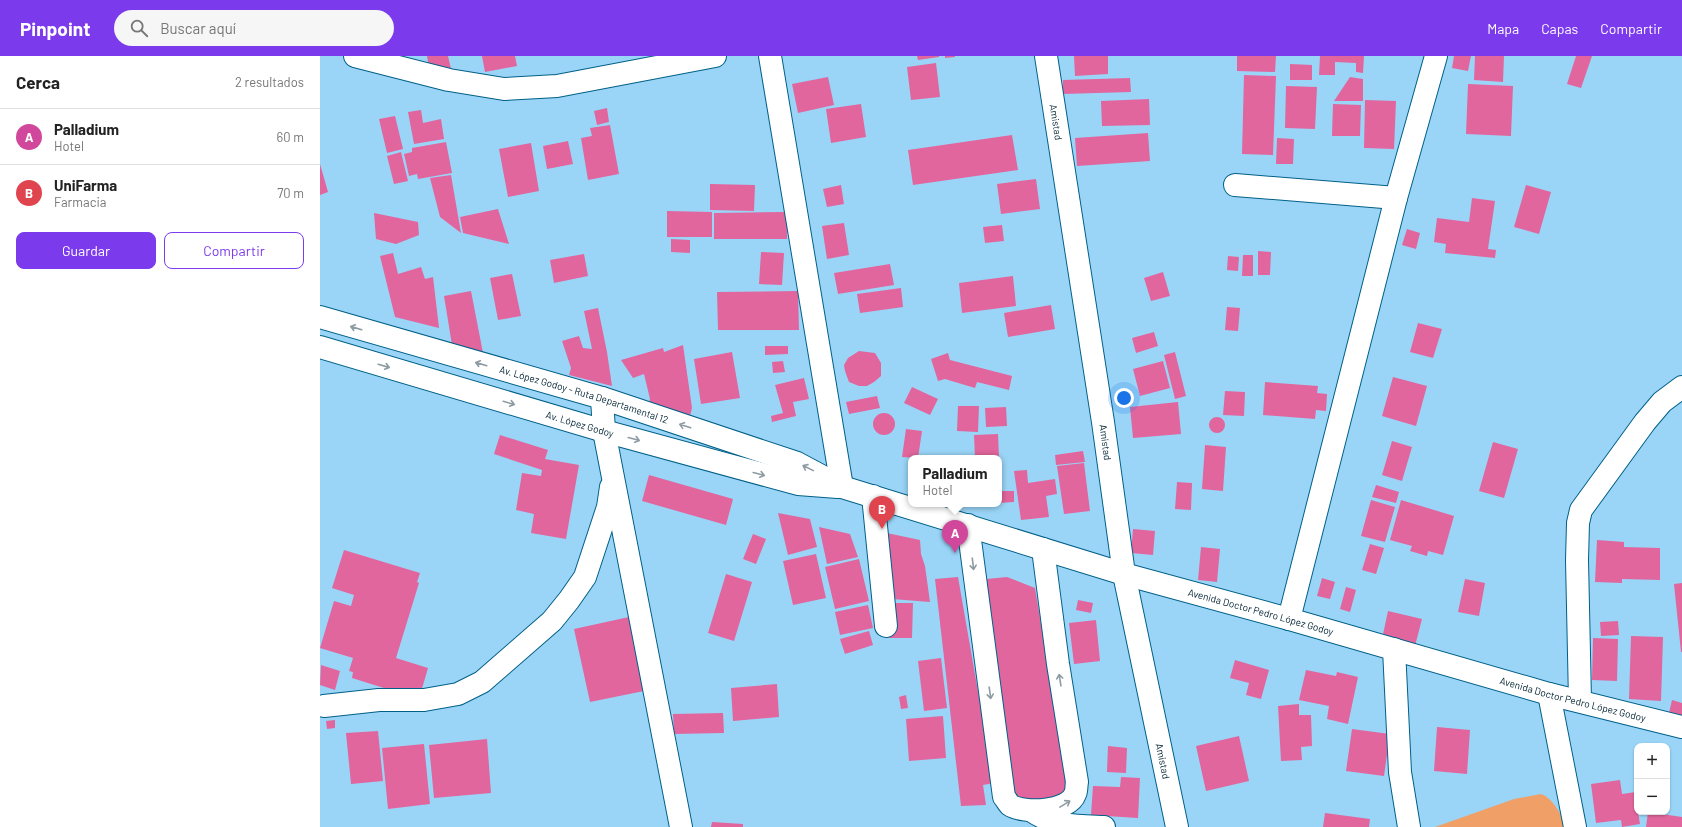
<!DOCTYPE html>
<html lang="es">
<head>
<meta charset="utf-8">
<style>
	body { margin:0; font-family:Barlow,sans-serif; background:#f6f6f6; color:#222 }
	.controls { position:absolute; right:12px; bottom:12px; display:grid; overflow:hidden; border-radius:8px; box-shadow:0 1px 3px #0004 }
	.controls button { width:36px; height:36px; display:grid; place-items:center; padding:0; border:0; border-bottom:1px solid #e0e0e0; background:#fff; color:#222; font:20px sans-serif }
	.you { position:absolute; left:804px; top:342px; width:14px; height:14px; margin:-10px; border:3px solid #fff; border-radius:50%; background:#1a73e8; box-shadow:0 0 0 6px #1a73e833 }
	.badge { display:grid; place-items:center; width:26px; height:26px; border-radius:50%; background:#7c3aed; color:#fff; font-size:13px; font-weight:700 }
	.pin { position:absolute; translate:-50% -33px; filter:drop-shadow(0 1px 2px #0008) }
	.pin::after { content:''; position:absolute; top:21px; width:14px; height:12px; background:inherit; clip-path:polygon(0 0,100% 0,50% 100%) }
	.popup { position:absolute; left:588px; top:399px; width:94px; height:52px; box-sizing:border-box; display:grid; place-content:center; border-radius:8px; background:#fff; filter:drop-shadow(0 1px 3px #0005); font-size:13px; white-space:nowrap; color:#767676 }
	.popup b { font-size:15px; color:#222 }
	.popup::after { content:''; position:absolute; left:50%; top:100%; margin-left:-8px; border:8px solid transparent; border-top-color:#fff }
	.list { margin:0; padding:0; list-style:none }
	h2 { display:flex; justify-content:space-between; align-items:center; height:52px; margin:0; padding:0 16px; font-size:17px }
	h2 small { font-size:13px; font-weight:400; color:#767676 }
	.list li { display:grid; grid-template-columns:26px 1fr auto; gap:12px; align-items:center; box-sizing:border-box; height:56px; padding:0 16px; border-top:1px solid #e0e0e0 }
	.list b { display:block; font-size:15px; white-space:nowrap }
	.list p { margin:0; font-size:13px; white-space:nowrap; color:#767676 }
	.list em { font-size:13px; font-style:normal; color:#767676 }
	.actions { display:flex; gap:8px; padding:12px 16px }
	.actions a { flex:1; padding:9px 0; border:1px solid #7c3aed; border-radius:8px; text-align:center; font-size:14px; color:#7c3aed }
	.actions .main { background:#7c3aed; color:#fff }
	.icon { flex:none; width:22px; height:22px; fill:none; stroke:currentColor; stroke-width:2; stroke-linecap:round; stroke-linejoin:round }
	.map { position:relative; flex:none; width:1362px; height:771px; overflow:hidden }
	header { display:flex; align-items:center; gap:24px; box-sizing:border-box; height:56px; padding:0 20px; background:#7c3aed; color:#fff }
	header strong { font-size:19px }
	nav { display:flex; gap:22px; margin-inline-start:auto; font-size:14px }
	.search { width:280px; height:36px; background:#f6f6f6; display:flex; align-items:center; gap:10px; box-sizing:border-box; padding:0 14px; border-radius:22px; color:#767676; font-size:15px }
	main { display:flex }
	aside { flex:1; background:#fff }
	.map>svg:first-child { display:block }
	.green { fill:#f09f66 }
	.building { fill:#e1669d }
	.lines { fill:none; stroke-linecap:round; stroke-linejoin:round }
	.minor-casing { stroke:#006087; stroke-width:24 }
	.major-casing { stroke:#006087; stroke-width:24 }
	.minor { stroke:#fff; stroke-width:22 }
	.major { stroke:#fff; stroke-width:22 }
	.oneway { stroke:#8d9ca3 }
	.labels { text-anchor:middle; stroke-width:4; stroke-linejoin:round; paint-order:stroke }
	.street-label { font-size:10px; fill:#012232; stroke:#dbf1fe }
</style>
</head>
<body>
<header>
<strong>Pinpoint</strong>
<div class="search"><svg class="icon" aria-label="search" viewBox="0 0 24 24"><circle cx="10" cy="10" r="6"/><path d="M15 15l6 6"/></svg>Buscar aquí</div>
<nav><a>Mapa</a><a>Capas</a><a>Compartir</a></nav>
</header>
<main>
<aside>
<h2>Cerca<small>2 resultados</small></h2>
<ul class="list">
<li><span class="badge" style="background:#d1479c">A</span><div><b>Palladium</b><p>Hotel</p></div><em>60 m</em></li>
<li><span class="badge" style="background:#e0444e">B</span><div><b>UniFarma</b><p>Farmacia</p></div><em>70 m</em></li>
</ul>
<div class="actions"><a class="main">Guardar</a><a>Compartir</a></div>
</aside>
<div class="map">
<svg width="1362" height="771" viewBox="0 0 1362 771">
	<rect width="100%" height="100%" fill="#9ad5f8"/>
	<path class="green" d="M1221 738C1234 743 1241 759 1246 771H1115L1194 743Z"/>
	<path class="building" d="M107 0H128L132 17 109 12Z
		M162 0H195L197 10 165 16Z
		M597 0H619V1L598 4Z
		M625 0H635V1L625 2Z
		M754 0H788V18L755 20Z
		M917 0H956L955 16 917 15Z
		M1000 0H1044L1043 17 1036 16V7L1015 6V19H999Z
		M1134 0H1151L1148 15 1132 12Z
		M1155 0H1184L1183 26 1154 24Z
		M1256 0H1272L1261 32 1247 28Z
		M616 7 620 41 591 44 587 11Z
		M970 8 992 9V24H970Z
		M924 19 956 20 953 99 922 98Z
		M508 21 514 49 478 57 472 28Z
		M1030 21 1043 23V45H1014Z
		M810 22 811 36 743 38V24Z
		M1148 28 1193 30 1191 80 1146 78Z
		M966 30 997 31 995 73 965 72Z
		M829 43 830 69 782 70 781 45Z
		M1045 44 1076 45 1074 93 1044 92Z
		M541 48 546 81 511 87 506 53Z
		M1013 48 1041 49 1040 80H1012Z
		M287 52 289 66 277 69 274 55Z
		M101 54 103 67 121 63 124 83 94 88 88 56Z
		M75 60 83 93 67 97 59 63Z
		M290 69 299 118 268 124 261 82 272 80 270 72Z
		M828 77 830 105 757 110 755 82Z
		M692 79 698 114 593 129 588 94Z
		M957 82 974 83 973 108H956Z
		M248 85 253 108 227 113 223 90Z
		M126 86 132 117 98 123 97 118 89 120 84 98 92 96V92Z
		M211 87 219 135 188 141 179 93Z
		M81 96 88 125 74 128 67 100Z
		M0 108 8 136 0 139Z
		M131 119 141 177 120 161 110 122Z
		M716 123 720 153 681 158 677 128Z
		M390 128 435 129 434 155 390 154Z
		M521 129 524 148 507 151 503 133Z
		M1206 129 1231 136 1219 178 1194 171Z
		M1152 142 1175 145 1168 193 1176 194 1175 202 1125 197 1126 188 1114 186 1117 162 1149 166Z
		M178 153 189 188 143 177 140 161Z
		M347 155 392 156V181H347Z
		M467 156V183H394V157Z
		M54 157 98 166 99 179 76 188 56 183Z
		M524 167 529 199 507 203 502 170Z
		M682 169 684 185 665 187 663 171Z
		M1087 173 1100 177 1096 193 1082 189Z
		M351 183 370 184V197L351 196Z
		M938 195 951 196 950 219H938Z
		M441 196 464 197 462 229 439 228Z
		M73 197 78 218 101 211 105 223 113 221 119 272 75 261 60 200Z
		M264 198 268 220 234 227 230 204Z
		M923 199H933V220H922Z
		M908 200 919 201 918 215 907 214Z
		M570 208 574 229 518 238 514 217Z
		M843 216 850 240 831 245 824 222Z
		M192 218 201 260 178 264 170 222Z
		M693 220 696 250 642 257 639 227Z
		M581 232 583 251 540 257 537 238Z
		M151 235 163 297 132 289 124 240Z
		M478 235 479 274H398L397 236Z
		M731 249 735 273 688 281 684 257Z
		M907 251 920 252 918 275 905 274Z
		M278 252 287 296 292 330 249 319 251 312 242 285 259 280 263 292 272 293 264 255Z
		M1098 267 1122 273 1113 302 1090 296Z
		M834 276 838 290 816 297 812 282Z
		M363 289 372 352 369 364 327 354 330 343 324 318 313 322 301 304 343 292 344 296Z
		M445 290H468V298L445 299Z
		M539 295 555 297 561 307V320L554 326 547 330H539L529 326 525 315 524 309 528 302Z
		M412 296 420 342 381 348 374 303Z
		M855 296 866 340 855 343 844 299Z
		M628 297 630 304 692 320 689 334 657 326 655 332 625 323 618 325 611 303Z
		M463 305 465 316 453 317 452 306Z
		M843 305 850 332 820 340 813 313Z
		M1073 321 1107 330 1096 370 1062 360Z
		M484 322 489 343 473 346 476 360 452 366 451 360 463 357 455 329Z
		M945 326 998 330 997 337 1007 338 1006 355 996 354 995 363 943 359Z
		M592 331 618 343 610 359 584 347Z
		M905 335 925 336 924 360 903 359Z
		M557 340 560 352 529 358 526 346Z
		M858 346 861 378 813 382 810 351Z
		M638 350H659L658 376 637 375Z
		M686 351 687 370 666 371 665 352Z
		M553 368a11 11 0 1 1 22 0a11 11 0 1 1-22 0Z
		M889 369a8 8 0 1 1 16 0a8 8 0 1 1-16 0Z
		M586 373 602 375 598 402 582 401Z
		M678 378 679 402H655L654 379Z
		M180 379 228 394 225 403 259 409 246 483 211 477 214 458 196 454 202 417 221 420 222 414 174 398Z
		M1072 385 1092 391 1082 425 1062 419Z
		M1173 386 1198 393 1184 442 1159 435Z
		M885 389 906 391 903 435 882 433Z
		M763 395 765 406 736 409 735 399Z
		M764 407 770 455 744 458 737 410Z
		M707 414 708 427 735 423 737 438 726 440 729 461 701 464 694 415Z
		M329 419 413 443 406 469 322 445Z
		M679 425H680L681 435H694V446L679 447Z
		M857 426 872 427 871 454 855 453Z
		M1056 429 1079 436 1076 447 1052 441Z
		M1051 444 1075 451 1065 486 1041 480Z
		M1081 444 1134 460 1123 499 1108 495 1107 500 1090 495 1092 490 1070 484Z
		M458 457 490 463 497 491 468 499Z
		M499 471 530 478 538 501 507 508Z
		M813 473 835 475 833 499 811 497Z
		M562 476 600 484 601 498 605 510 610 546 572 543Z
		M433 478 446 483 436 508 423 503Z
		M1277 484 1304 486V491L1340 492V524L1302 523V527L1275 526Z
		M1050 488 1064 492 1056 518 1042 514Z
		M881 491 900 493 897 526 878 524Z
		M24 494 100 517 97 526 99 527 76 602 108 612 99 643 32 622 33 616 29 615 33 602 0 592 14 545 31 550 34 539 12 532Z
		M496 498 506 542 473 549 463 505Z
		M539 503 549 545 515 553 505 511Z
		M406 518 432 526 414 585 388 577Z
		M638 521 674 727 663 729 666 749 641 750 615 523Z
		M687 521 715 532 749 736 720 745 690 744 656 524Z
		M1002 522 1015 526 1010 543 997 540Z
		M1145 523 1165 527 1159 560 1138 556Z
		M1362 527V596H1361L1354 528Z
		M1026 531 1036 534 1030 556 1020 553Z
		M758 544 773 547 771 557 756 554Z
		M570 547H593L592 582H569Z
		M548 549 553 572 520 579 515 556Z
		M1068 555 1102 563 1095 590 1062 583Z
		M309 561 324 635 270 646 254 573Z
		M776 564 780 605 754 608 749 567Z
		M1298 565 1299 579 1281 580 1280 566Z
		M549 575 553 589 525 598 520 583Z
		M1311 580 1343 581 1341 645 1309 643Z
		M1273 582 1298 583 1297 625 1272 624Z
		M621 602 627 652 604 655 598 605Z
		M915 604 949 614 941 643 926 639 929 627 910 622Z
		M1 609 20 615 15 634 0 629Z
		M986 614 1016 620 1017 616 1038 621 1028 668 1007 663 1009 650 979 644Z
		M457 628 459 661 413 665 411 632Z
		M586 639 588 652 581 653 579 641Z
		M1352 644 1362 647V660L1349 657Z
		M979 648V659H991L992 690 981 691 982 704 961 705 958 650Z
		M403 657 404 677 354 678 353 658Z
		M623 660 626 702 589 705 586 663Z
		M15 664V672L7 673 6 665Z
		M1117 671 1150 674 1147 718 1114 715Z
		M1032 673 1070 678 1064 720 1026 715Z
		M58 675 63 725 31 728 26 677Z
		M919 680 929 725 886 735 876 690Z
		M167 683 171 737 114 742 109 689Z
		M104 688 110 748 68 753 62 692Z
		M788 690 807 692 806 717 787 716Z
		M801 721 820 722 818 762 771 759 773 730 800 731Z
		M1300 724 1302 738 1316 736 1317 756H1318L1320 768 1302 771 1301 764 1276 767 1271 728Z
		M1328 756 1362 761V771H1326Z
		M1005 757 1050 763 1049 771H1003Z
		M392 766 423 768V771H391Z"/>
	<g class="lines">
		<defs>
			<g id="minor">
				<path d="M35 0 129 24 184 33 237 30 395 0"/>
				<path d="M450 0 522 431"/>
				<path id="s1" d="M726 0 783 366 804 518 857 771"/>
				<path d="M915 129 1076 142"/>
				<path d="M282 342 284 375 361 771"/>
				<path d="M553 440 566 570"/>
				<path d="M648 469 684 741C686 743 688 747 690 749 704 758 749 756 755 738 757 735 756 730 757 726L738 608 723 493"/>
				<path d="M969 563 1076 142 1116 0"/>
				<path d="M1074 593 1080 716 1089 771"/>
				<path d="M1229 638 1255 771"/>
				<path d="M1260 645 1257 504 1258 467 1261 454 1325 366 1342 346 1362 331"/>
				<path d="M4 650 59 644H104L138 638 162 626 232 565 249 544 265 521 288 451 291 431"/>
				<path d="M712 755C736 771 756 770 784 771"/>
			</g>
			<g id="major">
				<path id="s2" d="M0 261 282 342 477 407 522 431 804 518 969 563 1229 638 1362 671"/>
				<path id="s3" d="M0 291 284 375 478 428 518 431"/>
			</g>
		</defs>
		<use href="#minor" class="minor-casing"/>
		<use href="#major" class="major-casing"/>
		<use href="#minor" class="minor"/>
		<use href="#major" class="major"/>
	</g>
	<defs><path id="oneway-shaft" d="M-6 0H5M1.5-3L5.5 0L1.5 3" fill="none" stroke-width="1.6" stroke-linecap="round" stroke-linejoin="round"/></defs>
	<g class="oneway">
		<use href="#oneway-shaft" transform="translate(36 272) rotate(-164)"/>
		<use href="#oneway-shaft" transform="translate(161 308) rotate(-164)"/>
		<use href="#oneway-shaft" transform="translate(64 310) rotate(16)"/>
		<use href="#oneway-shaft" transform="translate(189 347) rotate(16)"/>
		<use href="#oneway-shaft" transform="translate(365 370) rotate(-162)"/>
		<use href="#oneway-shaft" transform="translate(314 383) rotate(15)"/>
		<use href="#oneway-shaft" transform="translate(488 412) rotate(-154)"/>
		<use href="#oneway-shaft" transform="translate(439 418) rotate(15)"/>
		<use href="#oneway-shaft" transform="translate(653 508) rotate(83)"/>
		<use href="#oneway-shaft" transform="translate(740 624) rotate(-99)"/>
		<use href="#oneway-shaft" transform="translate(670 637) rotate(82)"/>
		<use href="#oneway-shaft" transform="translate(745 748) rotate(-31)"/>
	</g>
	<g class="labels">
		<g class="street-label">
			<text dy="4" stroke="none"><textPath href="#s1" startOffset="67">Amistad</textPath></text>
			<text dy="4" stroke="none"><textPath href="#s2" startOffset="275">Av. López Godoy - Ruta Departamental 12</textPath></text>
			<text dy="4" stroke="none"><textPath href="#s3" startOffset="271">Av. López Godoy</textPath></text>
			<text dy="4" stroke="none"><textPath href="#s1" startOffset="391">Amistad</textPath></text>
			<text dy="4" stroke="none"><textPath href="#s2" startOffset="987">Avenida Doctor Pedro López Godoy</textPath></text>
			<text dy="4" stroke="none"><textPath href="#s2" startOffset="1311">Avenida Doctor Pedro López Godoy</textPath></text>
			<text dy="4" stroke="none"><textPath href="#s1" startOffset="715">Amistad</textPath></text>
		</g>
	</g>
</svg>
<div class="controls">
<button>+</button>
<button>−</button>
</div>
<div class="you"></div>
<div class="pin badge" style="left:635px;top:497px;background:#d1479c">A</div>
<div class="popup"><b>Palladium</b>Hotel</div>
<div class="pin badge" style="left:562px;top:473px;background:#e0444e">B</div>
</div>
</main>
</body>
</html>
